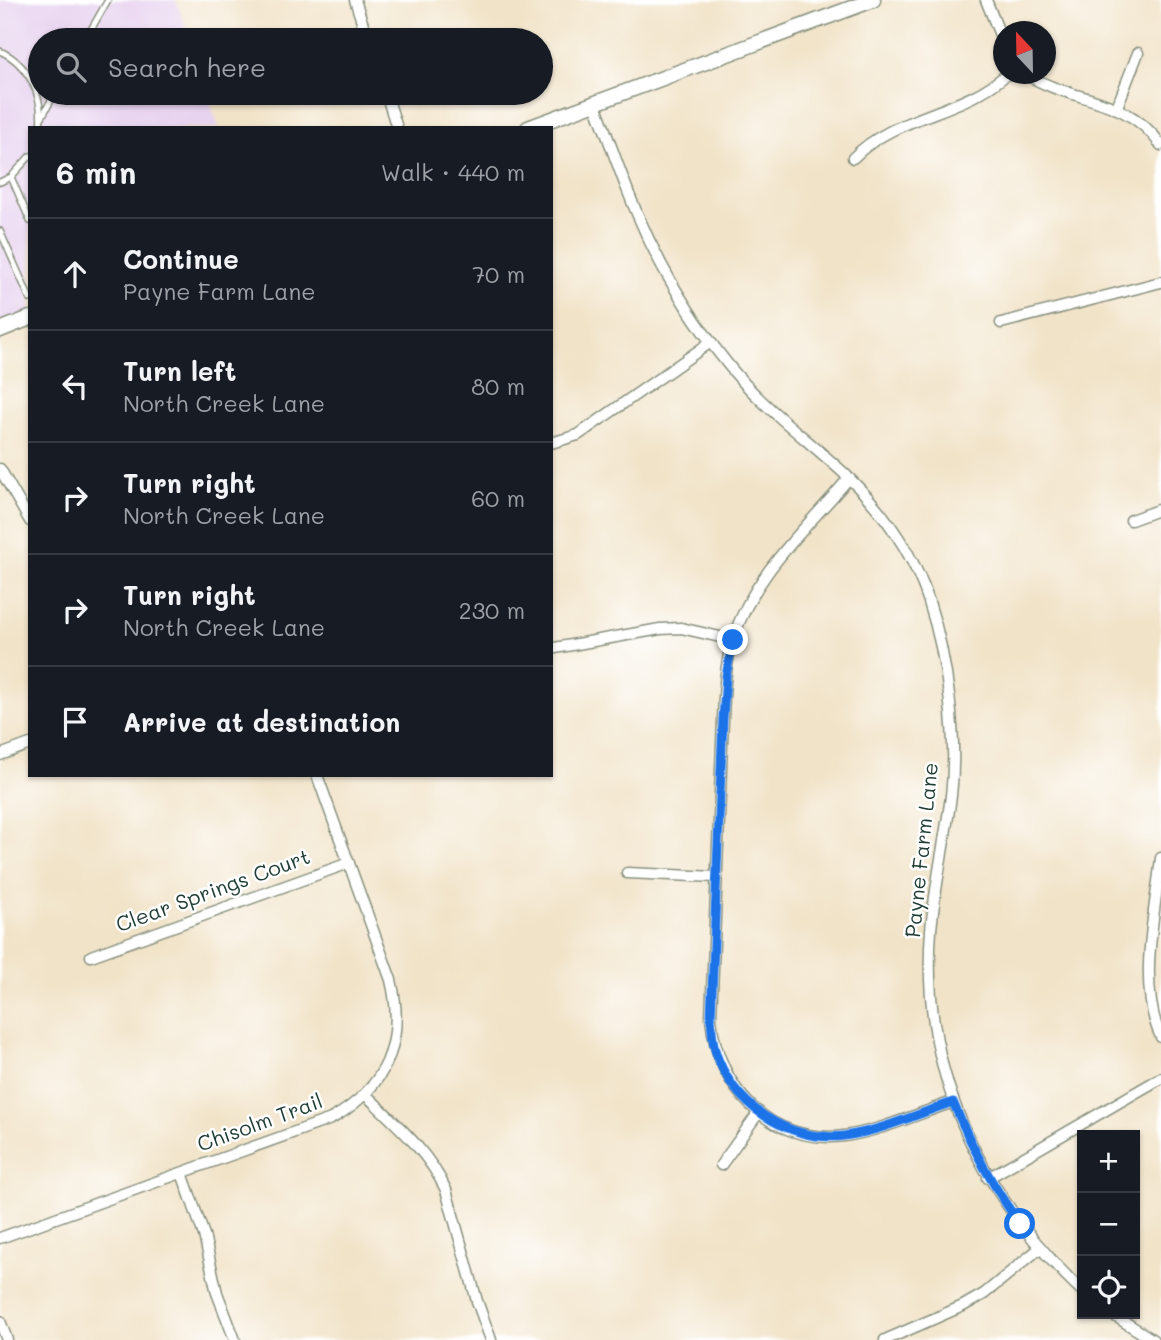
<!DOCTYPE html>
<html lang="en">
<head>
<meta charset="utf-8">
<style>
	body { margin:0; font-family:Mali,sans-serif; background:#20242c; color:#f1f3f6 }
	.controls { position:absolute; right:21px; bottom:21px; display:grid; overflow:hidden; border-radius:0px; box-shadow:0 2px 5px #0004 }
	.controls button { width:63px; height:63px; display:grid; place-items:center; padding:0; border:0; border-bottom:2px solid #363941; background:#171b24; color:#f1f3f6; font:35px sans-serif }
	.compass { position:absolute; left:993px; top:21px; width:63px; height:63px; border-radius:50%; background:#171b24; box-shadow:0 2px 5px #0004; rotate:338deg }
	.stop { position:absolute; width:21px; height:21px; margin:-16px; border:5px solid #1a73e8; border-radius:50%; background:#fff }
	.stop.end { background:#1a73e8; border-color:#fff; box-shadow:0 2px 7px #0008 }
	.list { margin:0; padding:0; list-style:none }
	h2 { display:flex; justify-content:space-between; align-items:center; height:91px; margin:0; padding:0 28px; font-size:30px }
	h2 small { font-size:23px; font-weight:400; color:#9ea1a6 }
	.list li { display:grid; grid-template-columns:46px 1fr auto; gap:21px; align-items:center; box-sizing:border-box; height:112px; padding:0 28px; border-top:2px solid #363941 }
	.list b { display:block; font-size:26px; white-space:nowrap }
	.list p { margin:0; font-size:23px; white-space:nowrap; color:#9ea1a6 }
	.list em { font-size:23px; font-style:normal; color:#9ea1a6 }
	.icon { flex:none; width:38px; height:38px; fill:none; stroke:currentColor; stroke-width:2; stroke-linecap:round; stroke-linejoin:round }
	.map { position:relative; flex:none; width:1161px; height:1340px; overflow:hidden }
	.search { position:absolute; background:#171b24; box-shadow:0 2px 5px #0004; left:28px; top:28px; width:525px; height:77px; display:flex; align-items:center; gap:18px; box-sizing:border-box; padding:0 24px; border-radius:38px; color:#9ea1a6; font-size:26px }
	.panel { position:absolute; background:#171b24; box-shadow:0 2px 5px #0004; left:28px; top:126px; width:525px; height:651px; border-radius:0px }
	.map>svg:first-child { display:block }
	.built { fill:#e7d2ef }
	.lines { fill:none; stroke-linecap:round; stroke-linejoin:round }
	.service-casing { stroke:#88907e; stroke-width:8 }
	.minor-casing { stroke:#88907e; stroke-width:13 }
	.tertiary-casing { stroke:#88907e; stroke-width:17 }
	.service { stroke:#fff; stroke-width:5 }
	.minor { stroke:#fff; stroke-width:10 }
	.tertiary { stroke:#fff; stroke-width:14 }
	.route { stroke:#1a73e8; stroke-width:9 }
	.labels { text-anchor:middle; stroke-width:5; stroke-linejoin:round; paint-order:stroke }
	.street-label { font-size:21px; fill:#1f3d34; stroke:#fff }
</style>
</head>
<body>
<div class="map">
<svg width="1161" height="1340" viewBox="0 0 1161 1340">
	<rect width="100%" height="100%" fill="#fff"/>
	<filter id="ink" filterUnits="userSpaceOnUse"><feTurbulence type="fractalNoise" baseFrequency=".0143" numOctaves="2"/><feDisplacementMap in="SourceGraphic" scale="14" xChannelSelector="R" yChannelSelector="G"/><feConvolveMatrix kernelMatrix="1 2 1 2 8 2 1 2 1" color-interpolation-filters="sRGB"/></filter>
	<filter id="wash" filterUnits="userSpaceOnUse"><feTurbulence type="fractalNoise" baseFrequency=".00686" numOctaves="4" result="noise"/><feDisplacementMap in="SourceGraphic" scale="28" xChannelSelector="R" yChannelSelector="G"/><feGaussianBlur stdDeviation="1.57" result="paint"/><feColorMatrix in="noise" values="0 0 0 0 0 0 0 0 0 0 0 0 0 0 0 0 0 1.4 0 .05"/><feComposite in="paint" operator="in"/></filter>
	<g filter="url(#wash)">
		<rect width="100%" height="100%" fill="#f1e3c8"/>
		<path class="built" d="M0 0H176L190 40H40V93H207L219 128H30V318L0 330Z"/>
	</g>
	<g filter="url(#ink)">
		<g class="lines">
			<defs>
				<path id="service" d="M85 40 108 0
					M0 51C29 64 44 97 40 128
					M42 117 55 93
					M11 177 30 221
					M0 182 11 177 30 156
					M0 231 30 299"/>
				<path id="minor" d="M355 0 368 40
					M986 0 1004 45
					M1026 74C1074 104 1125 94 1161 145
					M386 93 397 128
					M595 104C609 139 621 176 636 211 658 264 690 317 726 362 761 407 808 439 849 478 884 512 914 555 929 602 947 657 958 738 951 796 945 841 935 885 931 930 920 1072 980 1195 1082 1291
					M1117 107 1138 53
					M853 158C896 114 961 115 1007 74
					M1001 323 1161 282
					M551 443 578 435 711 342
					M0 469 30 521
					M849 478C806 529 754 573 733 639 725 665 724 692 723 719L711 1018C717 1088 770 1145 844 1136 881 1131 917 1114 953 1102
					M1131 520 1161 509
					M555 648 660 629 681 628 733 640
					M0 755 30 744
					M1161 858C1155 913 1137 986 1161 1037
					M627 873 716 877
					M91 956 349 863
					M366 1095C396 1124 428 1151 446 1190L477 1301 491 1340
					M721 1165 759 1112
					M182 1173 204 1235 217 1293 235 1340
					M988 1178 1161 1078
					M0 1238 331 1119C386 1088 406 1043 391 980L317 775
					M1112 1314 1153 1340
					M0 1321 7 1340
					M885 1340 963 1306 984 1294 1040 1248"/>
				<path id="tertiary" d="M528 128 873 0
					M0 330 30 318"/>
			</defs>
			<use href="#service" class="service-casing"/>
			<use href="#minor" class="minor-casing"/>
			<use href="#tertiary" class="tertiary-casing"/>
			<use href="#service" class="service"/>
			<use href="#minor" class="minor"/>
			<use href="#tertiary" class="tertiary"/>
		</g>
	</g>
	<g class="lines" filter="url(#ink)">
		<path class="route" d="M733 640 726 676 723 719 711 1018C712 1029 712 1039 715 1050 731 1104 788 1143 844 1136 882 1131 917 1114 953 1102 972 1147 991 1184 1020 1224"/>
	</g>
	<g class="labels">
		<g class="street-label">
			<text transform="translate(922 850) rotate(-84)" y="7">Payne Farm Lane</text>
			<text transform="translate(213 891) rotate(-20)" y="7">Clear Springs Court</text>
			<text transform="translate(260 1123) rotate(-20)" y="7">Chisolm Trail</text>
		</g>
	</g>
</svg>
<div class="controls">
<button>+</button>
<button>−</button>
<button><svg class="icon" aria-label="locate" viewBox="0 0 24 24"><circle cx="12" cy="12" r="6"/><path d="M12 2v4M12 18v4M2 12h4M18 12h4"/></svg></button>
</div>
<svg class="compass" viewBox="-18 -18 36 36"><path d="M0-13l5 13h-10z" fill="#e53935"/><path d="M0 13l5-13h-10z" fill="#9ea1a6"/></svg>
<div class="stop" style="left:1020px;top:1224px"></div>
<div class="stop end" style="left:733px;top:640px"></div>
<div class="search"><svg class="icon" aria-label="search" viewBox="0 0 24 24"><circle cx="10" cy="10" r="6"/><path d="M15 15l6 6"/></svg>Search here</div>
<section class="panel">
<h2>6 min<small>Walk · 440 m</small></h2>
<ul class="list">
<li><svg class="icon" aria-label="ahead" viewBox="0 0 24 24"><path d="M12 20V5M6 11l6-6 6 6"/></svg><div><b>Continue</b><p>Payne Farm Lane</p></div><em>70 m</em></li>
<li><svg class="icon" aria-label="left" viewBox="0 0 24 24"><path d="M17 20v-9H6M10 6l-5 5 5 5"/></svg><div><b>Turn left</b><p>North Creek Lane</p></div><em>80 m</em></li>
<li><svg class="icon" aria-label="right" viewBox="0 0 24 24"><path d="M7 20v-9h11M14 6l5 5-5 5"/></svg><div><b>Turn right</b><p>North Creek Lane</p></div><em>60 m</em></li>
<li><svg class="icon" aria-label="right" viewBox="0 0 24 24"><path d="M7 20v-9h11M14 6l5 5-5 5"/></svg><div><b>Turn right</b><p>North Creek Lane</p></div><em>230 m</em></li>
<li><svg class="icon" aria-label="arrive" viewBox="0 0 24 24"><path d="M6 21V4h12l-3 4 3 4H6"/></svg><div><b>Arrive at destination</b></div></li>
</ul>
</section>
</div>
</body>
</html>
